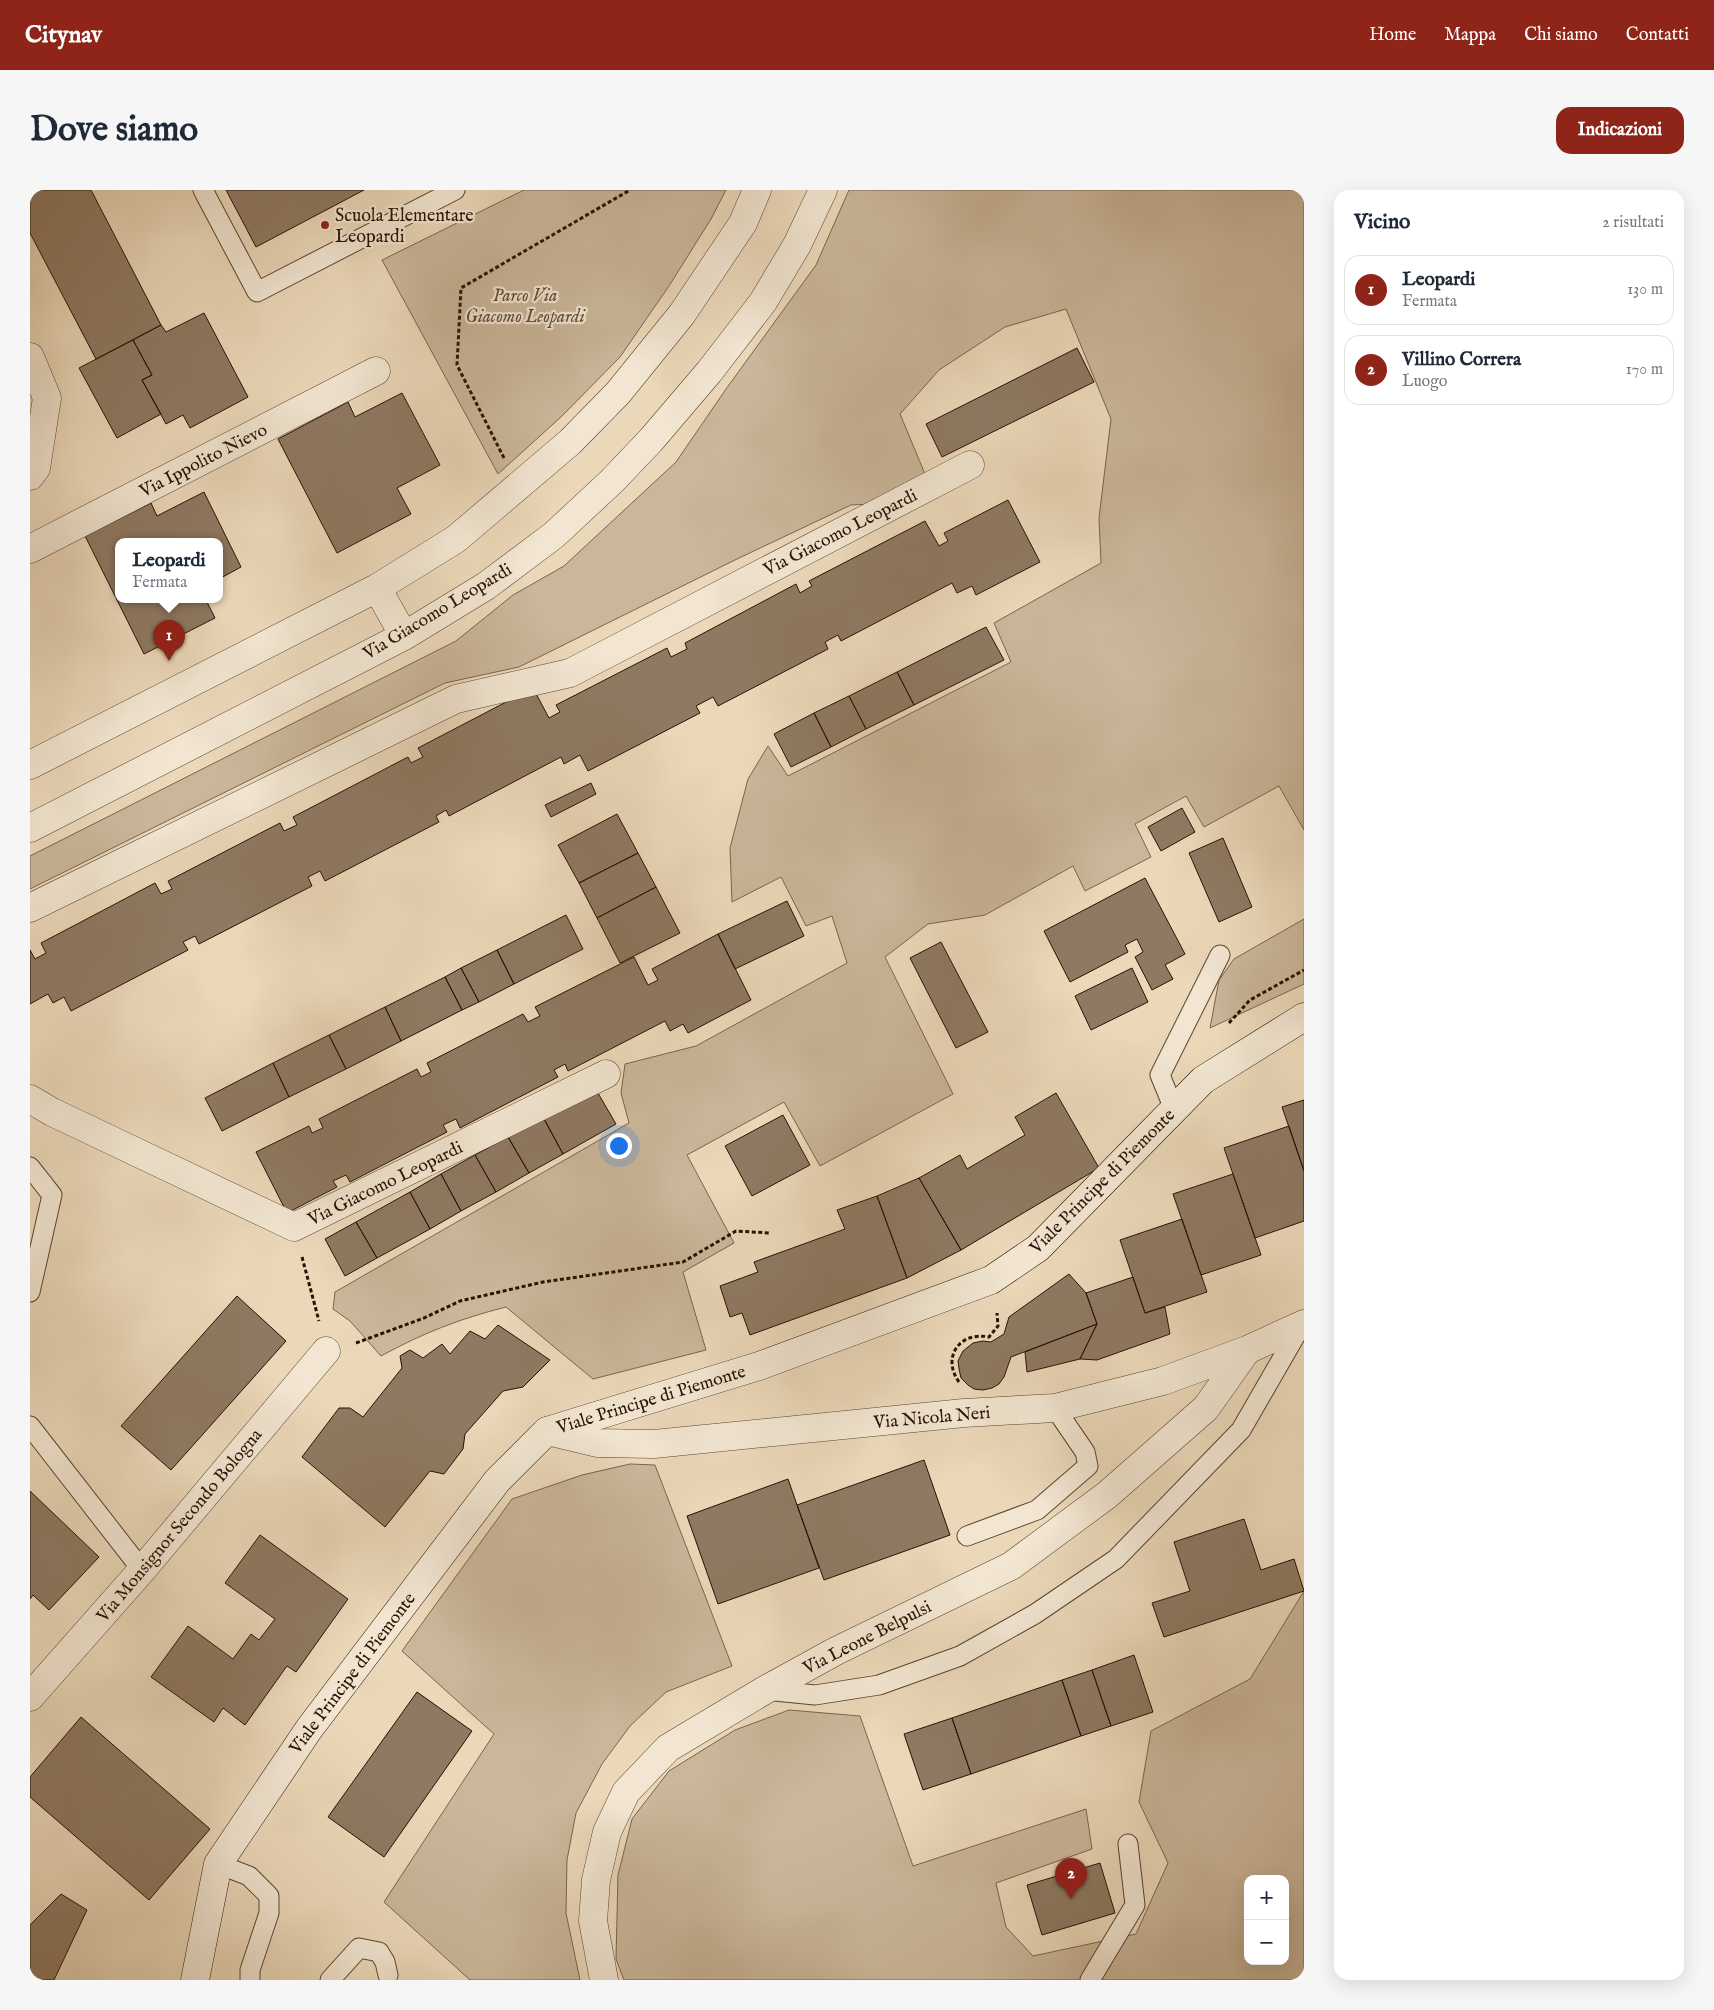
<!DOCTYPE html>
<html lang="it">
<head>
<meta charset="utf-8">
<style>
	body { margin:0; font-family:"IM FELL English",serif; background:#f6f6f7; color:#1f2937 }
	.controls { position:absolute; right:15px; bottom:15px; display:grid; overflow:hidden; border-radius:10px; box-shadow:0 5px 20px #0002 }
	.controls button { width:45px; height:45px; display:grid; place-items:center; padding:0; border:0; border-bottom:1px solid #e0e1e3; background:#fff; color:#1f2937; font:25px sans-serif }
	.you { position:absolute; left:588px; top:955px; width:18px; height:18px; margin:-12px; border:4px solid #fff; border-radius:50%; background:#1a73e8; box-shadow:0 0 0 8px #1a73e833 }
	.badge { display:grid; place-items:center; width:32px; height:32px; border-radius:50%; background:#8f2418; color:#fff; font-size:16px; font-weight:700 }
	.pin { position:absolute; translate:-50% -41px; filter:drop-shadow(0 1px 2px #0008) }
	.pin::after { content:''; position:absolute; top:26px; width:18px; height:15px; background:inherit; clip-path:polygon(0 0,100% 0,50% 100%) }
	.popup { position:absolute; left:85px; top:348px; width:108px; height:65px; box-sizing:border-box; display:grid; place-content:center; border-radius:10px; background:#fff; filter:drop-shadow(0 1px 4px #0005); font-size:16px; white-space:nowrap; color:#747a83 }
	.popup b { font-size:19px; color:#1f2937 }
	.popup::after { content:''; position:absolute; left:50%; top:100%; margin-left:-10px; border:10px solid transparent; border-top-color:#fff }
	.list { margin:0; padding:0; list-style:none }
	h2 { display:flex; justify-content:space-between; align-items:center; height:65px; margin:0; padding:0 20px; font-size:21px }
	h2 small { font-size:16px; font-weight:400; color:#747a83 }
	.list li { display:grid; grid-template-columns:32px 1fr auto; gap:15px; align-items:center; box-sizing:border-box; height:70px; margin:0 10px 10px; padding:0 10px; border:1px solid #e0e1e3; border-radius:15px }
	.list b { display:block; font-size:19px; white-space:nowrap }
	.list p { margin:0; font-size:16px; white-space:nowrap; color:#747a83 }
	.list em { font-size:16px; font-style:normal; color:#747a83 }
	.map { position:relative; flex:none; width:1274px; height:1790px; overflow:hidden; border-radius:15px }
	header { display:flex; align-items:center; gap:30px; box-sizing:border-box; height:70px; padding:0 25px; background:#8f2418; color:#fff }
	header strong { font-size:24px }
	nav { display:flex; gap:28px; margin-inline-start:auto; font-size:18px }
	.intro { display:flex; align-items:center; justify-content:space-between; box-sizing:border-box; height:120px; padding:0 30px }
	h1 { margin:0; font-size:35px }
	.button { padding:12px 22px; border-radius:15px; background:#8f2418; color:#fff; font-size:18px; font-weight:700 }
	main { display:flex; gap:30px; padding:0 30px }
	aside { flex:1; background:#fff; border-radius:15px; box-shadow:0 5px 20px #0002 }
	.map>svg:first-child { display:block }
	.green { fill:#cab69a; stroke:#7a644e; fill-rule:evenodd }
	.building { fill:#8e7962; stroke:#291203 }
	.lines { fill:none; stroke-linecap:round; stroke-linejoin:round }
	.lane-casing { stroke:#5a4430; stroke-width:21 }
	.street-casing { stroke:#5a4430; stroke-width:29 }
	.secondary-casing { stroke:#291203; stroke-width:29 }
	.path { stroke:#291203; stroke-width:3; stroke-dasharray:4 2.5; stroke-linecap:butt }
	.lane { stroke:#f2e6d2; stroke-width:19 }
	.street { stroke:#f2e6d2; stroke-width:28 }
	.secondary { stroke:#f2e6d2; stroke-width:28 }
	.poi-dot { fill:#8f2418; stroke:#f2e6d2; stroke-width:2 }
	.labels { text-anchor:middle; stroke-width:4.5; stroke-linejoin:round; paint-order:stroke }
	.poi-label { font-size:18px; fill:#291203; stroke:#f2e6d2; text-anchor:start }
	.park-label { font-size:18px; font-style:italic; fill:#614b38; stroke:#f2e6d2 }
	.street-label { font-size:18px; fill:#291203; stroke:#f2e6d2 }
</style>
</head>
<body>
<header>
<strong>Citynav</strong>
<nav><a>Home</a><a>Mappa</a><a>Chi siamo</a><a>Contatti</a></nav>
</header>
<div class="intro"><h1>Dove siamo</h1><a class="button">Indicazioni</a></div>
<main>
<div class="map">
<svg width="1274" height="1790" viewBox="0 0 1274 1790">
	<rect width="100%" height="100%" fill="#ebd8b9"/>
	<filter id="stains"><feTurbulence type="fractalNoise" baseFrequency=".004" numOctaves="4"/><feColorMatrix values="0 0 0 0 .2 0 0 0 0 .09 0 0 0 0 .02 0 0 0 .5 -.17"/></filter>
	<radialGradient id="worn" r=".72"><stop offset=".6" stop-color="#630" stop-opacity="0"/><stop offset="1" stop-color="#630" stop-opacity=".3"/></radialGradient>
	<path class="green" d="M494 0H696L681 29 639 96 590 167 532 226 468 284 352 70Z
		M819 0H1274V640L1249 596 1174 637 1156 606 1105 634 1121 667 1055 701 1043 676 955 725 898 734 855 767 923 904 790 976 754 912 657 965 704 1053 653 1082 676 1160 563 1189 476 1117C429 1129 393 1143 351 1166L320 1131 303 1119 305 1102 599 933 591 903 595 874 666 856 817 773 802 726 776 736 751 687 702 712 700 658 718 589 738 556 758 586 981 472 964 433 1071 373 1069 328 1081 229 1036 119 975 137 909 180 870 224 895 284 843 314 821 315 707 369 489 477 415 493 0 699V666L426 451 483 405 534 376 646 272 696 199 786 75Z
		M1274 729V794L1180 838 1189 790 1204 769Z
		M600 1274 625 1275 702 1476 636 1502 600 1536 572 1574 546 1623 537 1670 536 1723 550 1790H440L354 1712 464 1544 372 1461 482 1309 552 1285Z
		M1274 1401V1790H594L586 1769 588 1685 602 1629 639 1581 705 1540 759 1520 830 1526 883 1676 1056 1619 1062 1659 966 1693 976 1737 1003 1766 1106 1744 1138 1673 1109 1612 1121 1541 1220 1489ZM1218 1689H1255V1771H1218Z"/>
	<path class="building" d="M0 0H61L131 135 66 169 0 43Z
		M196 0H334L226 57Z
		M174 123 218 207 160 238 153 225 136 234 112 190 122 185 103 150 131 135 136 142Z
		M103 150 122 185 112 190 131 224 87 248 49 178Z
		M1047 158 1064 192 912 267 896 234Z
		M372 203 410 275 367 298 381 324 307 363 248 249 318 212 325 227Z
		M174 302 211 377 189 389V352H89V410H176L185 428 114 464 55 346 121 313 127 326Z
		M978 310 1010 372 946 405 942 396 927 403 922 393 811 451 808 445 795 452 798 459 688 516 683 507 666 516 670 523 558 581 550 565 534 574 531 567 419 626 416 620 406 626 409 632 295 691 290 681 278 687 282 696 169 754 165 746 153 752 158 760 41 821 34 807 23 813 18 804 0 814V760L5 769 16 763 11 753 125 693 131 704 142 699 138 691 250 633 254 641 267 635 263 627 378 567 381 573 393 567 388 558 503 498 519 528 530 522 526 515 637 458 641 467 657 459 655 453 766 394 770 403 782 396 779 391 895 331 909 356 918 351 914 343Z
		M956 437 974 470 884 515 867 482Z
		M867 482 884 515 836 539 819 506Z
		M819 506 836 539 801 557 784 523Z
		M784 523 801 557 761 577 744 544Z
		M561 593 566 604 521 627 515 615Z
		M1152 618 1165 642 1131 661 1118 637Z
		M587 624 608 663 549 693 528 655Z
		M1193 648 1222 717 1189 732 1159 663Z
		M608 663 626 697 567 728 549 693Z
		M1115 688 1155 764 1135 775 1143 789 1122 800 1105 767 1113 762 1107 749 1095 755 1098 762 1040 792 1014 741Z
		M626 697 650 743 590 773 567 728Z
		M757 711 774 746 705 779 688 744Z
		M536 725 553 759 484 794 467 760Z
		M688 744 721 810 658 843 653 834 640 841 635 831 538 881 535 874 524 880 528 887 430 938 426 929 413 935 417 942 320 992 316 985 303 991 307 997 257 1023 226 962 279 936 282 943 293 938 289 929 387 879 391 887 401 882 397 873 493 824 498 832 510 826 505 817 604 767 618 795 628 790 622 779Z
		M911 752 958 842 926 858 880 768Z
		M467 760 484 794 449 812 431 778Z
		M431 778 449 812 432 820 415 787Z
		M1102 778 1118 812 1061 840 1045 806Z
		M415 787 432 820 371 851 355 817Z
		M355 817 371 851 316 879 299 845Z
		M299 845 316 879 259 907 243 873Z
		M243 873 259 907 192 941 175 908Z
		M565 898 586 934 533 964 513 927Z
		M1026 903 1069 978 931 1060 889 988 930 965 937 979 995 945 985 927Z
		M1274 910V981L1252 917Z
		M753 925 780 975 722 1006 695 956Z
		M513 927 533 964 499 983 478 947Z
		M1259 936 1274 981V1031L1225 1048 1194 958Z
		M478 947 499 983 466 1002 445 965Z
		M445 965 466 1002 431 1021 411 984Z
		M411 984 431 1021 400 1039 380 1002Z
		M1203 984 1231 1065 1171 1085 1143 1004Z
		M889 988 931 1060 877 1088 847 1006Z
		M380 1002 400 1039 347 1068 326 1032Z
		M847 1006 877 1088 720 1145 712 1123 700 1127 690 1096 728 1082 724 1072 815 1039 807 1020Z
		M1152 1029 1177 1102 1115 1123 1090 1050Z
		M326 1032 347 1068 315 1086 295 1049Z
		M1039 1084 1056 1103 1067 1134 981 1167 974 1187 969 1194 962 1198 953 1200 944 1199 938 1195 931 1188 929 1179 928 1171 933 1161 943 1153 953 1151 961 1152 974 1144 979 1127Z
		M1103 1087 1115 1123 1135 1117 1140 1144 1067 1170 1050 1169 1067 1134 1056 1103Z
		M207 1106 256 1151 141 1280 91 1236Z
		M1067 1134 1050 1169 997 1182 995 1162Z
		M468 1135 520 1170 493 1197 473 1201 435 1244 433 1259 414 1284 400 1281 355 1337 272 1267 309 1218H320L333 1227 372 1178 370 1166 380 1160 393 1168 412 1154 420 1164 440 1141 455 1149Z
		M894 1270 920 1345 794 1390 767 1315Z
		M758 1289 789 1378 688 1414 657 1326Z
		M0 1301 69 1367 19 1420 3 1405 0 1409Z
		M1214 1329 1231 1380 1264 1369 1274 1401 1134 1447 1122 1413 1160 1401 1144 1352Z
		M230 1345 318 1409 266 1482 257 1476 215 1535 193 1518 184 1532 121 1487 158 1436 203 1469 221 1444 229 1450 245 1429 195 1393Z
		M1104 1465 1123 1522 1081 1536 1062 1480Z
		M1062 1480 1081 1536 1051 1546 1032 1490Z
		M1032 1490 1051 1546 941 1584 922 1528Z
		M387 1502 442 1541 354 1667 298 1627Z
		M51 1527 180 1639 119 1710 0 1607V1587Z
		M922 1528 941 1584 893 1600 874 1544Z
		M1070 1673 1085 1723 1012 1745 997 1695Z
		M31 1704 57 1720 24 1790H0V1735Z"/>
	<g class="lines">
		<defs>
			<path id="lane" d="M173 0 227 102 425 0
				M1144 919 1130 885 1190 765
				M0 977 22 1005 0 1102
				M0 1236 112 1380
				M937 1346 1007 1320 1058 1276 1055 1262 1025 1218
				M735 1500 785 1505 849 1495 930 1466 1005 1424 1086 1369 1211 1240 1271 1136
				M188 1674 219 1686 239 1706V1723L220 1780V1790
				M300 1790 329 1758 349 1762 355 1772 358 1785
				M1060 1790 1105 1715 1098 1654"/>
			<path id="street" d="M0 167 17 208 6 278 0 286
				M0 359 346 181
				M347 398 374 446
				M0 575 347 398 426 349 540 252 588 203 652 124 713 33 727 0
				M0 638 374 446 456 396 524 345 582 291 621 250 679 182 733 112 767 55 793 0
				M0 718 426 509 540 483 940 275
				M0 909 22 922 264 1037 576 884
				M517 1241 567 1253 624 1254 934 1223 1025 1218 1133 1191 1217 1160 1274 1134
				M0 1507 112 1380 296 1161
				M574 1790 563 1731 566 1690 577 1642 596 1602 638 1558 735 1500 806 1461 981 1376 1077 1305 1176 1218 1217 1160"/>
			<path id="secondary" d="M165 1790 188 1674 279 1539 467 1291 517 1241 729 1176 961 1090 1008 1058 1173 890 1274 827"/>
		</defs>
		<use href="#lane" class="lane-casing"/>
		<use href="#street" class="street-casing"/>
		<use href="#secondary" class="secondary-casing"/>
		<path class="path" d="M474 268 427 175 431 98 600 0
			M1199 833 1220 810 1274 780
			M272 1067 289 1131
			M326 1153 394 1128 430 1111 513 1092 653 1072 706 1041 740 1043
			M929 1192C911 1167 930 1141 959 1147L968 1136 967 1123"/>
		<use href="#lane" class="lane"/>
		<use href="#street" class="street"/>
		<use href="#secondary" class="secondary"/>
	</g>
	<circle class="poi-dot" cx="295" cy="35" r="5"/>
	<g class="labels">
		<g class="poi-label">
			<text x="305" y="31">Scuola Elementare<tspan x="305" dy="21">Leopardi</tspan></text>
		</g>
		<g class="park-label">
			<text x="495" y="111">Parco Via<tspan x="495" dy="21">Giacomo Leopardi</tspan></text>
		</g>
		<g class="street-label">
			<text transform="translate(173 270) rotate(-27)" y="6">Via Ippolito Nievo</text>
			<text transform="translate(810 342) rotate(-27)" y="6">Via Giacomo Leopardi</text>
			<text transform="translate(407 421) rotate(-31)" y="6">Via Giacomo Leopardi</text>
			<text transform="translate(1072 991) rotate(-45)" y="6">Viale Principe di Piemonte</text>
			<text transform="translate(355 993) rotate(-26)" y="6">Via Giacomo Leopardi</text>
			<text transform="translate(621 1209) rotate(-17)" y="6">Viale Principe di Piemonte</text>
			<text transform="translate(902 1227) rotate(-5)" y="6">Via Nicola Neri</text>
			<text transform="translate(149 1335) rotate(-50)" y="6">Via Monsignor Secondo Bologna</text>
			<text transform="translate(837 1447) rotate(-27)" y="6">Via Leone Belpulsi</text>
			<text transform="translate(322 1483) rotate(-53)" y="6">Viale Principe di Piemonte</text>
		</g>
	</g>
	<rect width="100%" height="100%" filter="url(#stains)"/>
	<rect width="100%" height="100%" fill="url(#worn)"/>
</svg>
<div class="controls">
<button>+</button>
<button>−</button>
</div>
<div class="you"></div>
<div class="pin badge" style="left:139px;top:471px">1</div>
<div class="popup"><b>Leopardi</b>Fermata</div>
<div class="pin badge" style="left:1041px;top:1709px">2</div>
</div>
<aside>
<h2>Vicino<small>2 risultati</small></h2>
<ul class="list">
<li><span class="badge">1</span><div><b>Leopardi</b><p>Fermata</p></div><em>130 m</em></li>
<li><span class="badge">2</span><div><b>Villino Correra</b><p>Luogo</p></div><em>170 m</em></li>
</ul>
</aside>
</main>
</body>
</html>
